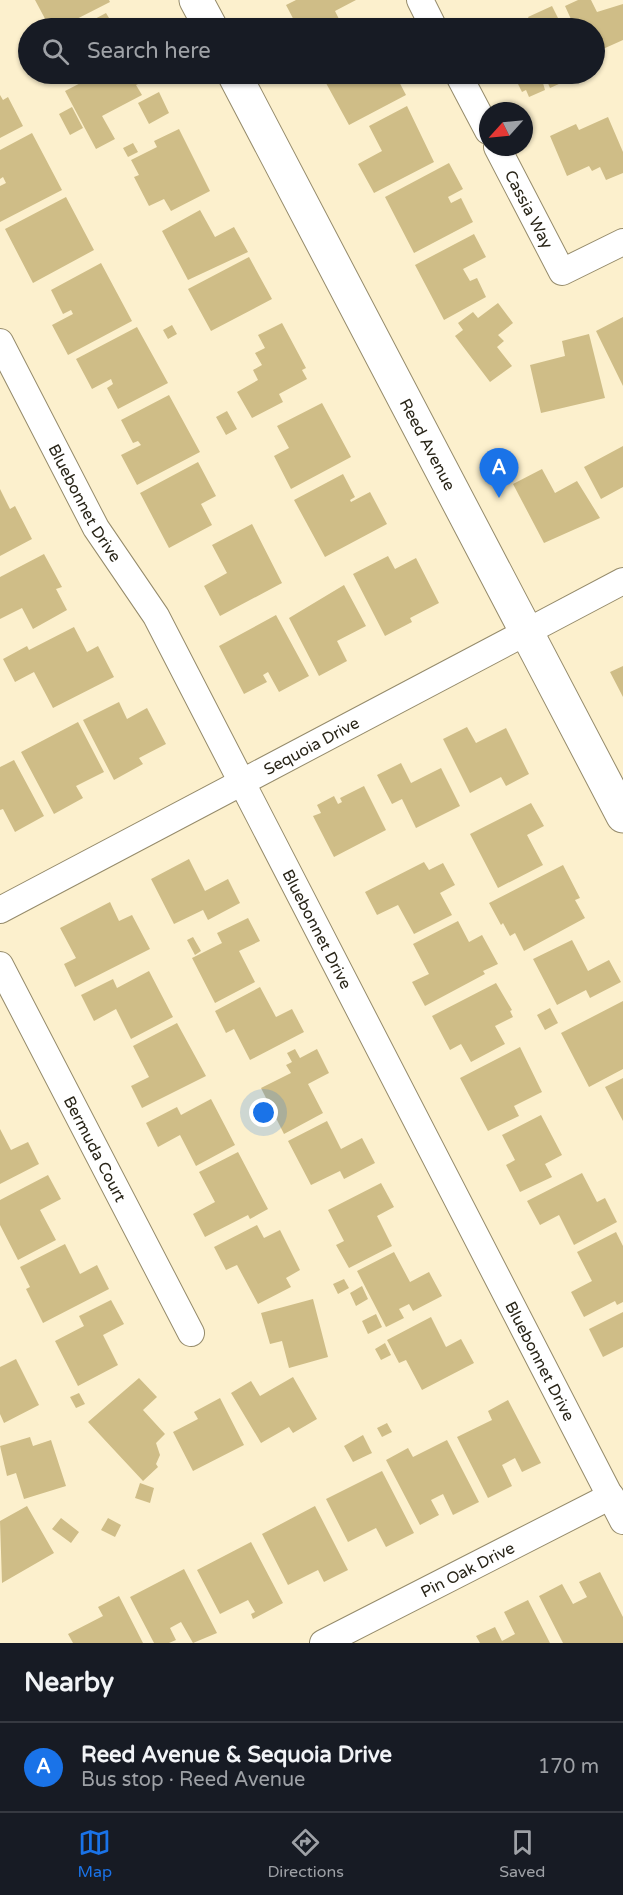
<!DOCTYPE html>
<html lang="en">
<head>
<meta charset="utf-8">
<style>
	body { margin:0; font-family:"Varela Round",sans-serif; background:#242831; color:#f1f3f6 }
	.compass { position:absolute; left:479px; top:102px; width:54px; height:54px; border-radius:50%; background:#171b24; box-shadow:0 2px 4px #0004; rotate:243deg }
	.you { position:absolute; left:264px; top:1113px; width:21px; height:21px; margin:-15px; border:4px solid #fff; border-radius:50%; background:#1a73e8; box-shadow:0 0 0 9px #1a73e833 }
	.badge { display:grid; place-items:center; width:39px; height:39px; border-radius:50%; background:#1a73e8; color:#fff; font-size:20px; font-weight:700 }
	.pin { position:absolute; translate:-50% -50px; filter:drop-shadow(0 2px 3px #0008) }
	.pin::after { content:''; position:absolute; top:32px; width:21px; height:18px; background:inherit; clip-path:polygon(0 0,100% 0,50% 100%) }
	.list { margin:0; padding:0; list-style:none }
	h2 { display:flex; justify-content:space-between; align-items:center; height:78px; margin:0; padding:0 24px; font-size:26px }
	h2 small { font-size:20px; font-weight:400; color:#9ea1a6 }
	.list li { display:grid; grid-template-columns:39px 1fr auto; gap:18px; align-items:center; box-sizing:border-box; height:90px; padding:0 24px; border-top:2px solid #363941 }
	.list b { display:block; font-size:22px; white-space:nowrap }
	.list p { margin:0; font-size:20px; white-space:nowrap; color:#9ea1a6 }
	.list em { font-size:20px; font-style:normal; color:#9ea1a6 }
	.icon { flex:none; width:33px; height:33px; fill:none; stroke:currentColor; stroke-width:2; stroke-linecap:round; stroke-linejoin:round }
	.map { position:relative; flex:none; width:623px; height:1643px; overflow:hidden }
	.search { position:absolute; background:#171b24; box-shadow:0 2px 4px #0004; left:18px; right:18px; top:18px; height:66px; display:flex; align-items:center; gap:15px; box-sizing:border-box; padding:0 21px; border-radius:33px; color:#9ea1a6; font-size:22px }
	.sheet { height:168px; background:#171b24 }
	nav { display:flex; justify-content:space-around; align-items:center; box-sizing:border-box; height:84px; border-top:2px solid #363941; background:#171b24; font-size:16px; color:#9ea1a6 }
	nav a { display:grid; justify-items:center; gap:3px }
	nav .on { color:#1a73e8 }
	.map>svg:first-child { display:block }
	.building { fill:#cfbd87 }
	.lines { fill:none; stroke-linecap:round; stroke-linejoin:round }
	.minor-casing { stroke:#958b6b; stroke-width:28 }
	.secondary-casing { stroke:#958b6b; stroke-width:35 }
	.minor { stroke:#fff; stroke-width:26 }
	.secondary { stroke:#fff; stroke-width:33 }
	.labels { text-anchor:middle; stroke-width:4.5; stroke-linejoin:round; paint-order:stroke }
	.street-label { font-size:16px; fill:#282417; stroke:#fff }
</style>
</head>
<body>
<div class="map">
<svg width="623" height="1643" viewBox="0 0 623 1643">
	<rect width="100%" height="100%" fill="#fcf0cd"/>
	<path class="building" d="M35 0H109L110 2 59 28H50Z
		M296 0H356L335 11 341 23 348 19 353 28H298L286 5Z
		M578 0H591L597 12 623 4V40L594 53V28H575L565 6Z
		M552 6 563 28H533L528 17Z
		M106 13 115 28H78Z
		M61 74H80L65 82Z
		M98 74H135L140 83 136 85 142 95 102 116 115 139 96 149 65 91Z
		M321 74H366L371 83 395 74 406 95 349 125Z
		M513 74H581L550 88 547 81 543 83 545 90 529 97 526 90 522 92Z
		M159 92 169 113 149 124 138 103Z
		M0 95 3 100 8 97 23 126 0 138Z
		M407 106 434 162 374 193 358 164 382 151 369 126Z
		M72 107 83 128 70 135 59 114Z
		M608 117 623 152V173L606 180 600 167 592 171 589 166 567 176 550 136 576 124 579 130Z
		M179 129 210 191 171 211 164 199 149 206 134 177 139 175 131 160 157 147 154 141Z
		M32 133 62 190 0 222V186L6 183 3 177 0 179V150Z
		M133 143 138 152 128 157 123 148Z
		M449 163 463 189 448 197 451 203 461 198 473 222 414 253 385 197Z
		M66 197 94 250 33 283 5 229Z
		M200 210 215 237 234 227 248 252 188 280 162 231Z
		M474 234 486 257 463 269 470 281 477 278 486 297 444 320 415 265Z
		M249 257 272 299 211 331 188 289Z
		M101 263 132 321 68 355 52 325 73 314 71 310 63 314 51 290Z
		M498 303 513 323 498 335 504 341 497 347 512 366 490 382 455 336 463 330 458 323 473 312 478 318Z
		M623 317V386L596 331Z
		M282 323 306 368 302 370 307 379 279 394 283 402 252 418 237 392 258 380 253 370 262 365 255 353 265 348 258 335Z
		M172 325 177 334 168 339 163 330Z
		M137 327 168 383 118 409 107 388 113 384 111 379 92 389 76 359Z
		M589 334 605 398 541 413 530 365 565 356 562 341Z
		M169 395 200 452 137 485 121 455 141 445 138 441 133 443 121 420Z
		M322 403 351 457 291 489 274 456 289 448 277 426Z
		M227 411 237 429 226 435 216 417Z
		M623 446V487L601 499 584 467Z
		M198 462 216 496 201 504 212 525 169 548 140 493Z
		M542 469 555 493 577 481 600 518 544 543 513 484Z
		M343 474 355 497 350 500 351 502 370 492 387 524 325 557 294 500Z
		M0 489 10 509 15 506 32 539 0 556Z
		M252 524 282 583 220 616 204 586 227 573 212 545Z
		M44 554 62 587 56 589 67 610 33 629 22 608 0 619V577Z
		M388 556 395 569 416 558 439 603 410 618 412 622 385 636 353 574Z
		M344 585 366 626 337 641 347 661 319 676 289 618Z
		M276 615 309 676 279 692 268 672 263 675 267 682 244 694 219 646Z
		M74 627 87 652 98 646 114 677 53 708 34 672 15 682 3 659 27 646 29 650Z
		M623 666V697L610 672Z
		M119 702 127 719 147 708 166 744 139 758 143 764 114 780 83 720Z
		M78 722 104 772 76 786 83 798 54 814 21 752Z
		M467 727 476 743 506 728 529 774 506 786 501 777 470 793 443 739Z
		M14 760 44 816 15 832 3 809 0 810V767Z
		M401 763 411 783 441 768 460 806 416 828 402 799 392 804 377 775Z
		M364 786 386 830 334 857 313 816 321 813 317 805 334 796 338 804 342 802 340 798Z
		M531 803 544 826 527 835 543 865 498 888 470 834Z
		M189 859 205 891 228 879 240 903 208 920 203 910 174 924 151 879Z
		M424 862 429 870 443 863 455 885 440 893 452 915 414 934 398 905 377 915 365 892Z
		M563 865 580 898 575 900 585 918 524 951 515 933 510 936 503 923 501 925 489 903Z
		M110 902 119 921 132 915 150 949 75 987 64 964 76 958 60 928Z
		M248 918 260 941 239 951 255 982 215 1003 192 958 222 943 217 933Z
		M458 921 469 942 482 935 498 964 483 971 485 974 425 1006 412 982 429 974 413 944Z
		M193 937 201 951 195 955 187 940Z
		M572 940 588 971 609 960 621 982 590 998 586 990 557 1005 533 959Z
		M149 971 173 1017 131 1039 116 1009 94 1021 81 995 113 979 117 988Z
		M496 983 512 1010 510 1011 513 1017 495 1026 505 1044 471 1062 461 1044 450 1050 432 1016Z
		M260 987 276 1017 292 1009 304 1032 250 1060 234 1029 226 1033 215 1011Z
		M623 1001V1069L589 1087 561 1033Z
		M550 1008 558 1023 545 1030 537 1015Z
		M177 1023 206 1076 142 1108 131 1086 149 1077 133 1046Z
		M520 1047 542 1092 514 1106 519 1116 488 1131 460 1078Z
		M295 1049 300 1058 317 1049 329 1073 308 1084 323 1113 284 1134 261 1088 291 1073 286 1065 292 1062 287 1053Z
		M623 1078V1121L605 1087Z
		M211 1099 235 1145 196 1166 180 1135 158 1147 146 1123 177 1107 181 1115Z
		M261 1109 266 1119 257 1124 252 1114Z
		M541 1115 562 1155 545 1164 552 1177 520 1192 506 1165 515 1160 502 1135Z
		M327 1121 341 1149 362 1138 375 1163 344 1179 340 1171 311 1185 288 1141Z
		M0 1129 11 1150 28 1142 39 1164 0 1184Z
		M238 1152 268 1209 250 1219 248 1215 205 1237 193 1214 215 1202 199 1172Z
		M582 1173 597 1202 605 1198 617 1222 574 1245 559 1215 540 1225 527 1201Z
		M48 1175 61 1199 40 1210 56 1240 18 1260 0 1225V1200Z
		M381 1183 394 1207 377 1216 392 1246 349 1268 336 1245 344 1241 328 1210Z
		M257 1225 264 1238 280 1230 300 1270 286 1278 291 1287 258 1304 237 1265 226 1270 214 1247Z
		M616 1232 623 1246V1302L617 1305 615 1301 584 1317 571 1292 592 1281 577 1252Z
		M65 1244 80 1274 97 1265 109 1289 43 1323 26 1289 30 1287 20 1267Z
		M394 1252 410 1282 429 1272 442 1296 413 1311 409 1304 399 1309 404 1318 386 1327 357 1271Z
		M344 1279 349 1288 338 1294 333 1284Z
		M362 1286 368 1299 356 1306 350 1293Z
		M313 1299 328 1357 289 1368 282 1341 270 1344 261 1313Z
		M111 1300 124 1324 103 1335 118 1365 78 1386 55 1341 84 1326 79 1316Z
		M623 1312V1347L603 1357 589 1329Z
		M376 1314 382 1327 368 1334 362 1321Z
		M431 1317 446 1347 461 1339 474 1363 422 1390 406 1360 399 1363 387 1340Z
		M385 1343 391 1355 381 1360 375 1349Z
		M16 1359 39 1405 4 1423 0 1414V1367Z
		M293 1377 317 1419 293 1433 289 1427 261 1443 231 1393 251 1381 260 1396Z
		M139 1378 157 1397 143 1410 165 1434 156 1443 160 1455 156 1464 158 1467 143 1481 88 1422Z
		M79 1393 85 1404 76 1408 70 1397Z
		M220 1398 244 1445 193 1471 173 1432 198 1419 194 1412Z
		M508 1400 541 1463 522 1472 515 1458 502 1465 512 1486 488 1498 457 1437 492 1420 488 1411Z
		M387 1423 392 1432 382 1437 377 1428Z
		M363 1435 372 1453 353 1462 344 1446Z
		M30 1437 33 1446 51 1440 66 1486 24 1499 16 1473 7 1476 0 1446Z
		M447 1440 479 1502 453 1515 443 1494 431 1500 439 1515 420 1525 386 1460 408 1448 413 1457Z
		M382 1471 414 1533 386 1547 376 1528 348 1542 326 1499Z
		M140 1483 154 1488 150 1503 135 1498Z
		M27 1506 54 1553 2 1583 0 1521Z
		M315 1506 348 1570 324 1582 318 1570 288 1585 262 1534Z
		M61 1518 79 1532 71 1543 52 1529Z
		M108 1518 121 1525 115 1537 101 1530Z
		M251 1542 283 1603 253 1619 251 1614 255 1612 248 1600 220 1614 197 1570Z
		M184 1569 217 1633 193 1643 181 1622 170 1628 176 1640 169 1643H154L130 1597Z
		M600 1572 623 1617V1643H563L539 1596 562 1584 573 1604 587 1597 579 1582Z
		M119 1596 143 1643H73L68 1634 103 1616 98 1607Z
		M528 1600 550 1643H480L476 1636 495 1627 502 1641 515 1634 504 1612Z"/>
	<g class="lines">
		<defs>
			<g id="minor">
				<path d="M420 0 434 28"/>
				<path d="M458 74 488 131"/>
				<path id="s1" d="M497 147 562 272 623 242"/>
				<path id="s2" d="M0 342 96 528 156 616 623 1521"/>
				<path id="s3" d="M0 910 623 581"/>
				<path id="s4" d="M0 965 191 1333"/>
				<path id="s5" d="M323 1643 611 1496"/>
			</g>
			<g id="secondary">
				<path d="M196 0 211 28"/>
				<path id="s6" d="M234 74 623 816"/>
			</g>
		</defs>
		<use href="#minor" class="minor-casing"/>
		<use href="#secondary" class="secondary-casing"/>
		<use href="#minor" class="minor"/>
		<use href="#secondary" class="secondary"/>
	</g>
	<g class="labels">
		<g class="street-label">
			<text dy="6" stroke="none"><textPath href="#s1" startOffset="70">Cassia Way</textPath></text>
			<text dy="6" stroke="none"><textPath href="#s6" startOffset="418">Reed Avenue</textPath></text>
			<text dy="6" stroke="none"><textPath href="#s2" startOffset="182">Bluebonnet Drive</textPath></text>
			<text dy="6" stroke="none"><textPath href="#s3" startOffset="352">Sequoia Drive</textPath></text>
			<text dy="6" stroke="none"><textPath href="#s2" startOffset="668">Bluebonnet Drive</textPath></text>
			<text dy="6" stroke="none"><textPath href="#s4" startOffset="207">Bermuda Court</textPath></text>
			<text dy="6" stroke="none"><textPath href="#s2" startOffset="1154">Bluebonnet Drive</textPath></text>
			<text dy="6" stroke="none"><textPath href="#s5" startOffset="162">Pin Oak Drive</textPath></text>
		</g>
	</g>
</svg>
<svg class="compass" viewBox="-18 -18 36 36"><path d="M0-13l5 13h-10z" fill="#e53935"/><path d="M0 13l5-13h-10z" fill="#9ea1a6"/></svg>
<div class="you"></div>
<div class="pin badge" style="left:499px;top:498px">A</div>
<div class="search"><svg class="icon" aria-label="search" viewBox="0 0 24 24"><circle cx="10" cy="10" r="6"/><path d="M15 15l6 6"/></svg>Search here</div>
</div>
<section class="sheet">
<h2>Nearby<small></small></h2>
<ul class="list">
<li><span class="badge">A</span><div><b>Reed Avenue &amp; Sequoia Drive</b><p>Bus stop · Reed Avenue</p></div><em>170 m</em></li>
</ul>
</section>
<nav>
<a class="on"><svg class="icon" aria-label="map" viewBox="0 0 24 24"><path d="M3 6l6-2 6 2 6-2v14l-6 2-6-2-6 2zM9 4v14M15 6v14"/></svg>Map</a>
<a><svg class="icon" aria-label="directions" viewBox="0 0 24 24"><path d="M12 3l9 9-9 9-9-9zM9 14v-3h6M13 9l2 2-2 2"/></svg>Directions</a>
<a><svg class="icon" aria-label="saved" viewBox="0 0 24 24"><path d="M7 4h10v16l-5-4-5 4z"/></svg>Saved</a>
</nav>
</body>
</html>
